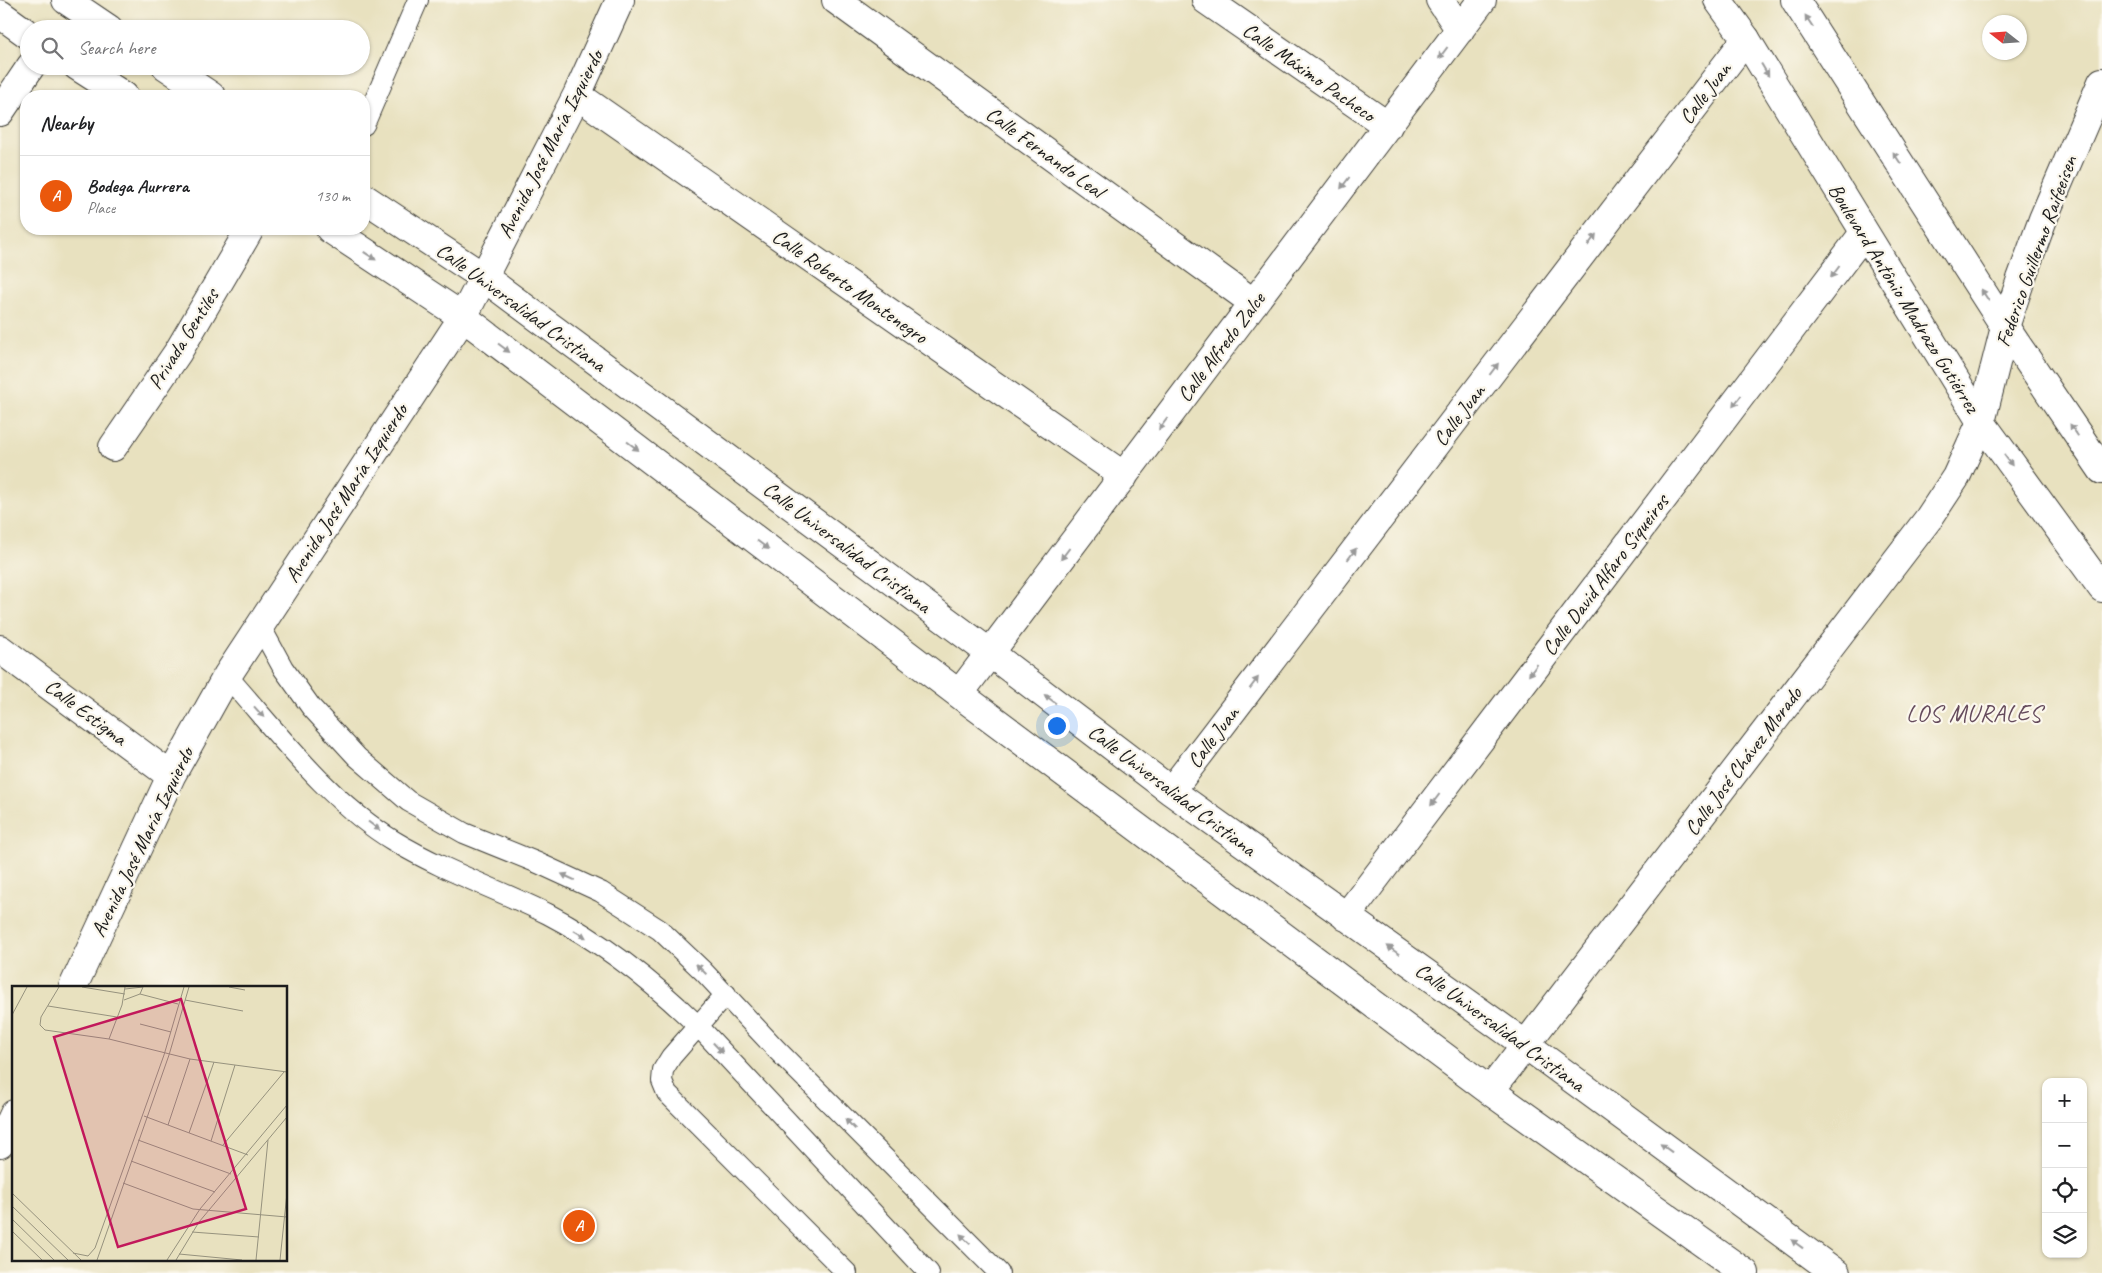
<!DOCTYPE html>
<html lang="en">
<head>
<meta charset="utf-8">
<style>
	body { margin:0; font-family:Caveat,sans-serif; background:#f6f6f6; color:#202124 }
	.controls { position:absolute; right:15px; bottom:15px; display:grid; overflow:hidden; border-radius:10px; box-shadow:0 1px 4px #0004 }
	.controls button { width:45px; height:45px; display:grid; place-items:center; padding:0; border:0; border-bottom:1px solid #e0e0e0; background:#fff; color:#202124; font:25px sans-serif }
	.compass { position:absolute; left:1982px; top:15px; width:45px; height:45px; border-radius:50%; background:#fff; box-shadow:0 1px 4px #0004; rotate:287deg }
	.you { position:absolute; left:1056px; top:725px; width:18px; height:18px; margin:-12px; border:4px solid #fff; border-radius:50%; background:#1a73e8; box-shadow:0 0 0 8px #1a73e833 }
	.badge { display:grid; place-items:center; width:32px; height:32px; border-radius:50%; background:#ea580c; color:#fff; font-size:16px; font-weight:700 }
	.pin { position:absolute; translate:-50% -50%; border:2px solid #fff; box-shadow:0 1px 5px #0006 }
	.list { margin:0; padding:0; list-style:none }
	h2 { display:flex; justify-content:space-between; align-items:center; height:65px; margin:0; padding:0 20px; font-size:21px }
	h2 small { font-size:16px; font-weight:400; color:#757577 }
	.list li { display:grid; grid-template-columns:32px 1fr auto; gap:15px; align-items:center; box-sizing:border-box; height:80px; padding:0 20px; border-top:1px solid #e0e0e0 }
	.list b { display:block; font-size:19px; white-space:nowrap }
	.list p { margin:0; font-size:16px; white-space:nowrap; color:#757577 }
	.list em { font-size:16px; font-style:normal; color:#757577 }
	.icon { flex:none; width:28px; height:28px; fill:none; stroke:currentColor; stroke-width:2; stroke-linecap:round; stroke-linejoin:round }
	.map { position:relative; flex:none; width:2102px; height:1273px; overflow:hidden }
	.search { position:absolute; background:#fff; box-shadow:0 1px 4px #0004; left:20px; top:20px; width:350px; height:55px; display:flex; align-items:center; gap:12px; box-sizing:border-box; padding:0 18px; border-radius:28px; color:#757577; font-size:19px }
	.panel { position:absolute; background:#fff; box-shadow:0 1px 4px #0004; left:20px; top:90px; width:350px; height:145px; border-radius:20px }
	.map>svg:first-child { display:block }
	.lines { fill:none; stroke-linecap:round; stroke-linejoin:round }
	.service-casing { stroke:#3b3a34; stroke-width:22 }
	.minor-casing { stroke:#3b3a34; stroke-width:30 }
	.tertiary-casing { stroke:#3b3a34; stroke-width:30 }
	.service { stroke:#fff; stroke-width:20 }
	.minor { stroke:#fff; stroke-width:28 }
	.tertiary { stroke:#fff; stroke-width:28 }
	.oneway { fill:#999 }
	.labels { text-anchor:middle; stroke-width:4.5; stroke-linejoin:round; paint-order:stroke }
	.street-label { font-size:21px; fill:#1c1c1c; stroke:#fbf7ec }
	.quarter-label { font-size:24px; letter-spacing:1px; fill:#654b5c; stroke:#fbf7ec }
	.inset-road { fill:none; stroke:#96927e; stroke-width:1 }
	.view { fill:#c2185b; fill-opacity:0.15; stroke:#c2185b; stroke-width:2.5 }
	.inset-edge { fill:none; stroke:#1c1c1c; stroke-width:2.5 }
</style>
</head>
<body>
<div class="map">
<svg width="2102" height="1273" viewBox="0 0 2102 1273">
	<rect width="100%" height="100%" fill="#fbf7ec"/>
	<filter id="ink" filterUnits="userSpaceOnUse"><feTurbulence type="fractalNoise" baseFrequency=".02" numOctaves="2"/><feDisplacementMap in="SourceGraphic" scale="10" xChannelSelector="R" yChannelSelector="G"/><feConvolveMatrix kernelMatrix="1 2 1 2 8 2 1 2 1" color-interpolation-filters="sRGB"/></filter>
	<filter id="wash" filterUnits="userSpaceOnUse"><feTurbulence type="fractalNoise" baseFrequency=".0096" numOctaves="4" result="noise"/><feDisplacementMap in="SourceGraphic" scale="20" xChannelSelector="R" yChannelSelector="G"/><feGaussianBlur stdDeviation="1.12" result="paint"/><feColorMatrix in="noise" values="0 0 0 0 0 0 0 0 0 0 0 0 0 0 0 0 0 1.4 0 .05"/><feComposite in="paint" operator="in"/></filter>
	<g filter="url(#wash)">
		<rect width="100%" height="100%" fill="#e8e1bf"/>
	</g>
	<g filter="url(#ink)">
		<g class="lines">
			<defs>
				<path id="service" d="M364 125 418 0
					M259 624 283 668 311 707 357 757 408 801 464 833 538 863 601 892 660 930 703 971 776 1049 999 1273
					M227 676C277 732 329 802 394 841 442 870 497 889 548 914 604 943 654 983 699 1027L929 1273
					M726 994 671 1057 663 1070 662 1081 667 1093 847 1273"/>
				<path id="minor" d="M66 0 109 29
					M836 0 1254 303
					M1206 0 1388 126
					M1440 0 1460 30
					M0 14 29 35
					M77 66 124 96
					M166 66 211 96
					M577 95 1124 476
					M0 112 31 66
					M364 198 482 276 990 653 1171 791 1526 1045 1836 1273
					M330 229 463 317 959 694 1490 1091 1745 1273
					M113 447 178 352 250 229
					M0 649 171 776
					M959 694 1482 0
					M1171 791 1746 39
					M1346 917 1864 233
					M73 987 171 776 227 676 463 317 577 95 620 0
					M1490 1091 1929 518 1956 477 1981 422 2005 327 2021 279 2043 219 2102 82
					M0 1144 14 1114"/>
				<path id="tertiary" d="M1718 0 1746 39 1981 422 2102 588
					M1795 0 2005 327 2102 470"/>
			</defs>
			<use href="#service" class="service-casing"/>
			<use href="#minor" class="minor-casing"/>
			<use href="#tertiary" class="tertiary-casing"/>
			<use href="#service" class="service"/>
			<use href="#minor" class="minor"/>
			<use href="#tertiary" class="tertiary"/>
		</g>
		<defs><path id="oneway-solid" d="M-6-.8H1V-3.2L6.5 0L1 3.2V.8H-6Z" transform="scale(1.25)"/></defs>
		<g class="oneway">
			<use href="#oneway-solid" transform="translate(1809 21) rotate(-123)"/>
			<use href="#oneway-solid" transform="translate(1443 53) rotate(127)"/>
			<use href="#oneway-solid" transform="translate(1765 70) rotate(59)"/>
			<use href="#oneway-solid" transform="translate(1897 158) rotate(-123)"/>
			<use href="#oneway-solid" transform="translate(1345 183) rotate(127)"/>
			<use href="#oneway-solid" transform="translate(1592 240) rotate(-53)"/>
			<use href="#oneway-solid" transform="translate(370 256) rotate(33)"/>
			<use href="#oneway-solid" transform="translate(1835 272) rotate(127)"/>
			<use href="#oneway-solid" transform="translate(1985 295) rotate(-123)"/>
			<use href="#oneway-solid" transform="translate(504 348) rotate(37)"/>
			<use href="#oneway-solid" transform="translate(1494 369) rotate(-53)"/>
			<use href="#oneway-solid" transform="translate(1737 401) rotate(127)"/>
			<use href="#oneway-solid" transform="translate(1163 424) rotate(127)"/>
			<use href="#oneway-solid" transform="translate(2074 430) rotate(-124)"/>
			<use href="#oneway-solid" transform="translate(633 446) rotate(37)"/>
			<use href="#oneway-solid" transform="translate(2008 460) rotate(54)"/>
			<use href="#oneway-solid" transform="translate(763 545) rotate(37)"/>
			<use href="#oneway-solid" transform="translate(1065 554) rotate(127)"/>
			<use href="#oneway-solid" transform="translate(1352 554) rotate(-53)"/>
			<use href="#oneway-solid" transform="translate(1533 670) rotate(127)"/>
			<use href="#oneway-solid" transform="translate(1254 683) rotate(-53)"/>
			<use href="#oneway-solid" transform="translate(1050 699) rotate(-143)"/>
			<use href="#oneway-solid" transform="translate(259 712) rotate(48)"/>
			<use href="#oneway-solid" transform="translate(1435 800) rotate(127)"/>
			<use href="#oneway-solid" transform="translate(374 826) rotate(37)"/>
			<use href="#oneway-solid" transform="translate(568 877) rotate(-155)"/>
			<use href="#oneway-solid" transform="translate(580 934) rotate(31)"/>
			<use href="#oneway-solid" transform="translate(1393 950) rotate(-145)"/>
			<use href="#oneway-solid" transform="translate(701 969) rotate(-136)"/>
			<use href="#oneway-solid" transform="translate(718 1048) rotate(47)"/>
			<use href="#oneway-solid" transform="translate(850 1124) rotate(-135)"/>
			<use href="#oneway-solid" transform="translate(1666 1148) rotate(-144)"/>
			<use href="#oneway-solid" transform="translate(965 1239) rotate(-135)"/>
			<use href="#oneway-solid" transform="translate(1797 1244) rotate(-144)"/>
		</g>
	</g>
	<g class="labels">
		<g class="street-label">
			<text transform="translate(1309 72) rotate(35)" y="7">Calle Máximo Pacheco</text>
			<text transform="translate(1705 93) rotate(-53)" y="7">Calle Juan</text>
			<text transform="translate(550 144) rotate(-63)" y="7">Avenida José María Izquierdo</text>
			<text transform="translate(1045 152) rotate(36)" y="7">Calle Fernando Leal</text>
			<text transform="translate(2036 251) rotate(-70)" y="7">Federico Guillermo Raifeeisen</text>
			<text transform="translate(850 286) rotate(35)" y="7">Calle Roberto Montenegro</text>
			<text transform="translate(1904 298) rotate(58)" y="7">Boulevard Antônio Madrazo Gutiérrez</text>
			<text transform="translate(521 307) rotate(36)" y="7">Calle Universalidad Cristiana</text>
			<text transform="translate(183 339) rotate(-58)" y="7">Privada Gentiles</text>
			<text transform="translate(1221 347) rotate(-53)" y="7">Calle Alfredo Zalce</text>
			<text transform="translate(1459 415) rotate(-53)" y="7">Calle Juan</text>
			<text transform="translate(346 493) rotate(-57)" y="7">Avenida José María Izquierdo</text>
			<text transform="translate(847 547) rotate(37)" y="7">Calle Universalidad Cristiana</text>
			<text transform="translate(1605 575) rotate(-53)" y="7">Calle David Alfaro Siqueiros</text>
			<text transform="translate(86 712) rotate(37)" y="7">Calle Estigma</text>
			<text transform="translate(1213 737) rotate(-53)" y="7">Calle Juan</text>
			<text transform="translate(1743 761) rotate(-53)" y="7">Calle José Chávez Morado</text>
			<text transform="translate(1172 790) rotate(37)" y="7">Calle Universalidad Cristiana</text>
			<text transform="translate(142 842) rotate(-64)" y="7">Avenida José María Izquierdo</text>
			<text transform="translate(1500 1027) rotate(36)" y="7">Calle Universalidad Cristiana</text>
		</g>
		<g class="quarter-label">
			<text x="1974" y="721">LOS MURALES</text>
		</g>
	</g>
	<g transform="translate(12 986)">
		<rect width="275" height="275" fill="#e8e1bf"/>
		<path class="inset-road" d="M47 1 29 31 28 39 33 44 97 53 178 73 275 86M70 1 113 8M217 1 233 4M113 3 131 1M128 8 166 18M112 14 128 8 131 1M173 14 231 25M36 20 105 31M0 29 15 1M128 38 159 46M97 53 110 19 113 1M132 130 236 169M156 139 178 73M177 147 202 76M126 154 219 188M199 155 223 79M211 159 272 86M119 175 203 206M111 197 181 223 275 231M0 207 69 274M0 220 56 274M0 233 42 274M0 245 30 274M180 246 247 251M61 267 76 270 83 262 152 69 172 1M167 268 230 274M85 274 157 69 177 1M155 274 188 223 275 119M164 274 187 236 275 131M244 274 256 154M268 274 275 207"/>
		<path class="view" d="M169 13 234 223 106 261 42 51Z"/>
		<rect width="275" height="275" class="inset-edge"/>
	</g>
</svg>
<div class="controls">
<button>+</button>
<button>−</button>
<button><svg class="icon" aria-label="locate" viewBox="0 0 24 24"><circle cx="12" cy="12" r="6"/><path d="M12 2v4M12 18v4M2 12h4M18 12h4"/></svg></button>
<button><svg class="icon" aria-label="layers" viewBox="0 0 24 24"><path d="M12 4l9 5-9 5-9-5zM3 14l9 5 9-5"/></svg></button>
</div>
<svg class="compass" viewBox="-18 -18 36 36"><path d="M0-13l5 13h-10z" fill="#e53935"/><path d="M0 13l5-13h-10z" fill="#757577"/></svg>
<div class="you"></div>
<div class="pin badge" style="left:579px;top:1226px">A</div>
<div class="search"><svg class="icon" aria-label="search" viewBox="0 0 24 24"><circle cx="10" cy="10" r="6"/><path d="M15 15l6 6"/></svg>Search here</div>
<section class="panel">
<h2>Nearby<small></small></h2>
<ul class="list">
<li><span class="badge">A</span><div><b>Bodega Aurrera</b><p>Place</p></div><em>130 m</em></li>
</ul>
</section>
</div>
</body>
</html>
